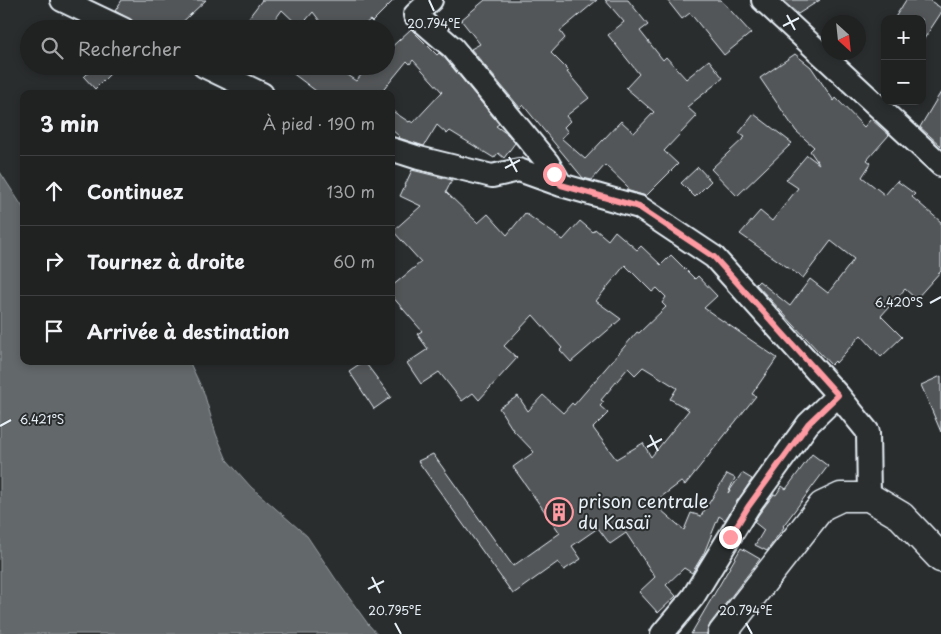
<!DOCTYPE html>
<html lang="fr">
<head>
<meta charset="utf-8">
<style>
	body { margin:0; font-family:"Playpen Sans",sans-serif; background:#282a2a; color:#f1f3f6 }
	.controls { position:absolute; right:15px; top:15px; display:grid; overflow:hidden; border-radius:10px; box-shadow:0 2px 8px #0003 }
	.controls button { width:45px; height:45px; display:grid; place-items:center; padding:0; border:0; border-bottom:1px solid #3d3f40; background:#202222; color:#f1f3f6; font:25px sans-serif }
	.compass { position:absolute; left:821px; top:15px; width:45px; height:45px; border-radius:50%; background:#202222; box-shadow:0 2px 8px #0003; rotate:153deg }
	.stop { position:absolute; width:15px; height:15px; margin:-11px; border:4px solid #ff9aa2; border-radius:50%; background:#fff }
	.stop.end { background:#ff9aa2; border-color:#fff; box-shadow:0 1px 5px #0008 }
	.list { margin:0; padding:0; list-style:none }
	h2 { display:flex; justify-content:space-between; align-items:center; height:65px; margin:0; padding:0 20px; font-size:21px }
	h2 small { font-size:16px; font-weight:400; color:#a2a4a5 }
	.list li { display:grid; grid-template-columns:32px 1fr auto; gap:15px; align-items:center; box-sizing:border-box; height:70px; padding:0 20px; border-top:1px solid #3d3f40 }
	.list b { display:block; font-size:19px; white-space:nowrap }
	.list em { font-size:16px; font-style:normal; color:#a2a4a5 }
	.icon { flex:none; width:28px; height:28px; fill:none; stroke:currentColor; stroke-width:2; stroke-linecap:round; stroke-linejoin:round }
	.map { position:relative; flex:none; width:941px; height:634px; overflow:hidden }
	.search { position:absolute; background:#202222; box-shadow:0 2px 8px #0003; left:20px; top:20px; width:375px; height:55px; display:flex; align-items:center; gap:12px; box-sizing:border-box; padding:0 18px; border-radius:28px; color:#a2a4a5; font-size:19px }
	.panel { position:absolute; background:#202222; box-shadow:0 2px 8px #0003; left:20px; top:90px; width:375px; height:275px; border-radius:10px }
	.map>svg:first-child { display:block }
	.water { fill:#63686b; stroke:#989fa3 }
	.building { fill:#535759; stroke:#e8f1f8; fill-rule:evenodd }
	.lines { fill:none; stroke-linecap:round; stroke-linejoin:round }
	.minor-casing { stroke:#e8f1f8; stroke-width:26 }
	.major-casing { stroke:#e8f1f8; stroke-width:31 }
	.minor { stroke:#2a2d2e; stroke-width:22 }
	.major { stroke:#2a2d2e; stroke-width:28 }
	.route { stroke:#ff9aa2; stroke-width:6 }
	.ticks { fill:none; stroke:#e8f1f8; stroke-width:2 }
	.labels { text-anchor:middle; stroke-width:4; stroke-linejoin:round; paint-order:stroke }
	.poi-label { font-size:18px; fill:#e8f1f8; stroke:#2a2d2e; text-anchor:start }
	.ticks-label { font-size:12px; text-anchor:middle; fill:#e8f1f8; stroke:#2a2d2e; stroke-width:4; stroke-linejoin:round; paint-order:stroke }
</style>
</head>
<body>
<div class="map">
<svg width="941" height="634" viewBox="0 0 941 634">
	<rect width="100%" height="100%" fill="#2a2d2e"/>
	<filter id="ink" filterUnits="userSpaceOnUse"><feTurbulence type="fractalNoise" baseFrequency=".02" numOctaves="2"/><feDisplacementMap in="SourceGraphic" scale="10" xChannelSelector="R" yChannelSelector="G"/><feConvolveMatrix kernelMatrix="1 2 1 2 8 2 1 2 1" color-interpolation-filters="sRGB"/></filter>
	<g filter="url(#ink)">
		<path class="water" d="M0 172 24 209V361H189L204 393 216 434 227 460 251 487 307 536 335 578 368 624 377 634H0Z"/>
		<path class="building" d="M122 0H206L175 29H136L133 21 115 11Z
			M262 0H394L372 22 370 20 359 29H326L313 12 300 27 282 10 268 29H240Z
			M485 0H597L560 31 565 38 551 53 569 71 567 72 589 98 566 116 570 121 564 127 568 132 561 138 585 159 621 121 634 133 654 112 626 88 639 74 608 35 624 22 605 0H628L648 25 640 31 663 60 666 57 686 79 709 60 723 78 687 107 697 116 664 151 678 164 646 196 626 190 628 187 605 165 592 180 583 178 523 105 520 108 471 49 480 44 461 20Z
			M667 0H721L751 33 724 55 690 13 682 19Z
			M782 0H820L798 14Z
			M906 0H929L941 8V13L922 42V19H894Z
			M411 29 437 55 439 53 444 57 499 124 496 126 507 134 515 143 504 158 498 153 494 158 450 131 447 134 437 125 424 146 399 138 400 137 391 129V110L409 122 410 121 413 123 442 92 413 60 410 64 407 61 380 94H320L283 66H333L356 81 369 66H386V52Z
			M795 54 811 67 834 101 836 98 864 127 871 119 889 135 867 160 871 163 862 177 885 195 897 181 915 194 912 197 941 222V271L916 299 905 289 881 316 902 337 881 357 861 335 836 363 835 361 831 365 756 284 759 281 790 306 810 279 828 293 854 259 831 241 803 278 740 234 760 211 772 221 798 188 786 180 807 155 819 164 810 151 814 147 796 131 760 78Z
			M95 66H118L95 89 84 77Z
			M941 92V146L920 127Z
			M754 114 792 143 737 196 711 169 745 137 739 133Z
			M698 167 711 181 695 197 681 183Z
			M412 170 452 180 446 192 478 223 488 214 507 235 525 213 563 240 580 221 593 232 595 229 608 240 615 231 637 250 641 246 661 265 671 255 695 279 698 276 717 296 704 308 777 358 752 394 756 396 685 485 681 482 653 503 684 530 691 513 701 516 727 474 735 478 728 493 742 473 752 479 725 520 719 516 704 553 692 573 684 568 666 585 676 596 658 613 639 592 655 577 626 533 610 544 598 528 572 546 581 559 564 570 558 562 513 594 418 461 433 454 513 566 560 533 513 467 534 452 513 430 499 408 518 396 528 411 543 395 563 413 572 403 574 405 637 332 639 333 666 307 662 303 666 297 657 288 652 292 625 265 596 301 621 319 571 362 560 350 562 348 533 315 504 346 517 358 479 400 473 393 462 401 439 372 421 384 407 363 428 349 417 334 422 331 391 295V287L421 262 393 231 421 206 400 196ZM643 367 677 388 670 399 689 410 651 457 643 443 616 459 593 428 608 413 600 406 604 402 601 400 628 368 635 375Z
			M364 361 391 397 374 409 349 371Z
			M941 376V432L921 385Z
			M812 454 828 466 783 526 784 527 767 551 755 545 764 530 754 522 759 514 774 494 776 495 782 486 786 489Z
			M741 548 760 559 710 624 707 634H691Z"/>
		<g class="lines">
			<defs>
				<path id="minor" d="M62 0 123 29
					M431 0 415 15 453 48 548 163 561 185
					M763 0 941 165
					M204 66 262 94
					M391 149 419 158 492 176 519 170 561 185 639 207 714 257 838 395 868 432 869 497
					M662 634 693 597 748 507 808 424 838 395"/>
				<path id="major" d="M722 634 822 506 841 497H869L901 516 941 558"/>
			</defs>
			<use href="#minor" class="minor-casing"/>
			<use href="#major" class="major-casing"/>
			<use href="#minor" class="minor"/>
			<use href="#major" class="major"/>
		</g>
	</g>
	<g class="lines" filter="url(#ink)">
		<path class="route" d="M554 174 561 185 639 207 714 257 838 395 808 424 748 507 730 537"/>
	</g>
	<path class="ticks" d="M429 0 434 11M787 15 795 30M783 26 799 18M509 157 517 172M505 168 520 160M930 303 941 297M0 426 11 420M650 435 658 451M647 447 662 439M372 577 380 593M368 589 384 581M395 623 401 634M746 623 752 634"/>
	<defs>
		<symbol id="building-ring" viewBox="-11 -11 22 22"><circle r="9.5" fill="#2a2d2e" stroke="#ff9aa2" stroke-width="1.5"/><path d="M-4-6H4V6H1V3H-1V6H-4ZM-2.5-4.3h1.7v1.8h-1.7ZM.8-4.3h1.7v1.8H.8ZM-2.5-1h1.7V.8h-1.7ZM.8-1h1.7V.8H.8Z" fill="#ff9aa2"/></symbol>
	</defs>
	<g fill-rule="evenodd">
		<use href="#building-ring" x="543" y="496" width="32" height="32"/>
	</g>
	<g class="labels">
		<g class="poi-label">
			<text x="578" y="508">prison centrale<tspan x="578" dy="21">du Kasaï</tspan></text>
		</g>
	</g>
	<g class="ticks-label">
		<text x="434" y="28">20.794°E</text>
		<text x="899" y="307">6.420°S</text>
		<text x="42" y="424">6.421°S</text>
		<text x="395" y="615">20.795°E</text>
		<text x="746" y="615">20.794°E</text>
	</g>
</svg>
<div class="controls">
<button>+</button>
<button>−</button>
</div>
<svg class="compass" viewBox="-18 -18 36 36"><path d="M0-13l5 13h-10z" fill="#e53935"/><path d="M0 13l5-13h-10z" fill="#a2a4a5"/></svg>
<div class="stop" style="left:554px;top:174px"></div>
<div class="stop end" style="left:730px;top:537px"></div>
<div class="search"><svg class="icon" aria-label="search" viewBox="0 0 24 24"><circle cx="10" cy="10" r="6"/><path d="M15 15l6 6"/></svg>Rechercher</div>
<section class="panel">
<h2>3 min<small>À pied · 190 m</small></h2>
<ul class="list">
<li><svg class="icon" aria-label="ahead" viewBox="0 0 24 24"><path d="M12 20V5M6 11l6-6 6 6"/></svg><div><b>Continuez</b></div><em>130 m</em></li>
<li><svg class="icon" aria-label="right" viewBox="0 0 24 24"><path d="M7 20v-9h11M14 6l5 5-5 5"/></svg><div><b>Tournez à droite</b></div><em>60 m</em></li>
<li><svg class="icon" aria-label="arrive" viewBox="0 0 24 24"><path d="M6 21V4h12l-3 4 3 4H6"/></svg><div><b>Arrivée à destination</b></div></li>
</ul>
</section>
</div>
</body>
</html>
